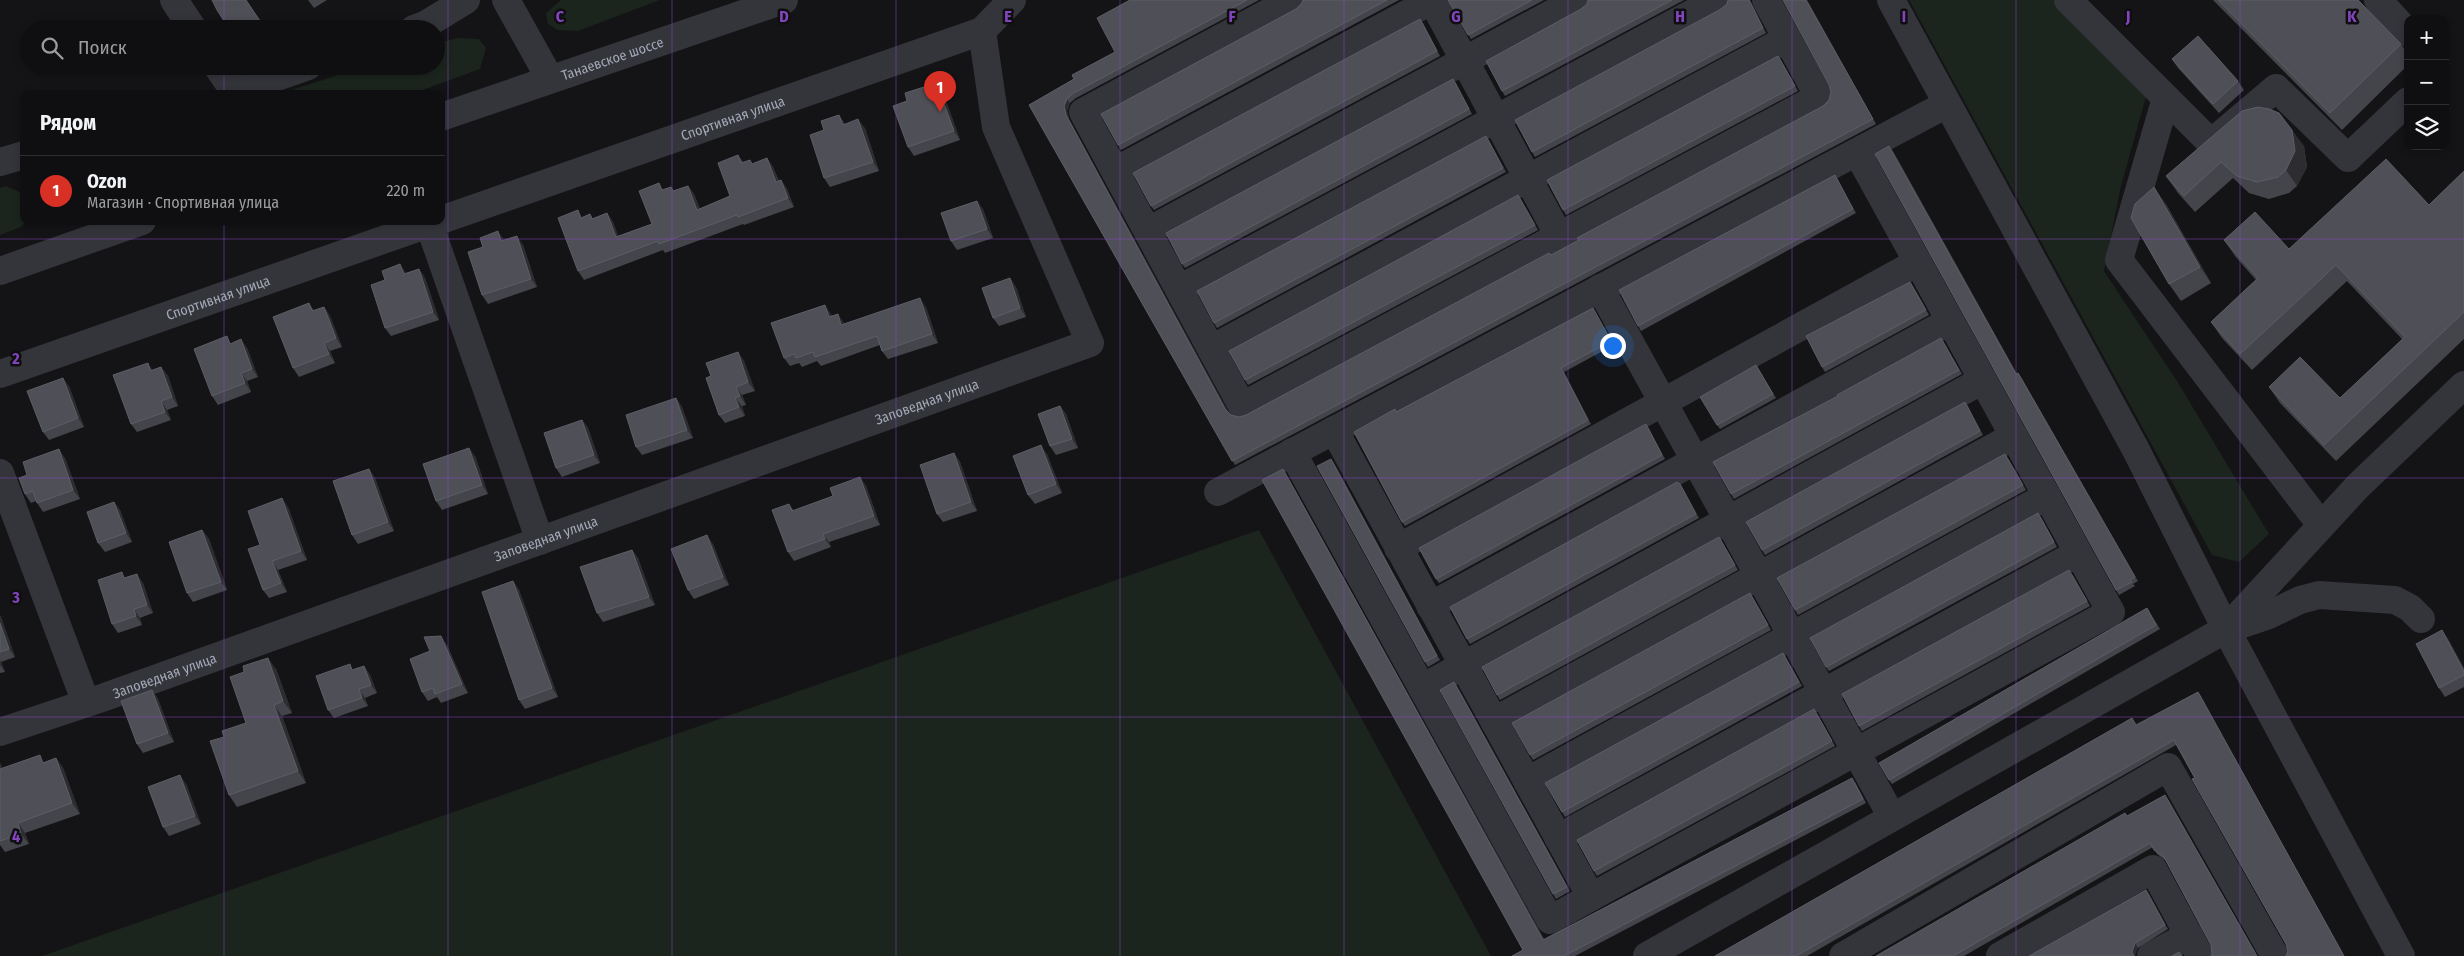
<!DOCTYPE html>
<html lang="ru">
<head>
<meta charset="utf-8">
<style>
	body { margin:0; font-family:"Fira Sans Condensed",sans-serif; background:#181719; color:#f1f3f6 }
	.controls { position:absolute; right:15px; top:15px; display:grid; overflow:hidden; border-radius:10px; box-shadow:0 2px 8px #0003 }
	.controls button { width:45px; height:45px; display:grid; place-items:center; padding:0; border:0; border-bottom:1px solid #2f2e30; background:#0f0e10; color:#f1f3f6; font:25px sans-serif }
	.you { position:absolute; left:1612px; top:345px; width:18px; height:18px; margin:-12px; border:4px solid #fff; border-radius:50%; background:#1a73e8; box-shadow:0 0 0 8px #1a73e833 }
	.badge { display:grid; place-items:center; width:32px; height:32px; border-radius:50%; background:#d93025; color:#fff; font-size:16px; font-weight:700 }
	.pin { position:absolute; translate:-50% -41px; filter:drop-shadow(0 1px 2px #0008) }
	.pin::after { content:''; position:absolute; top:26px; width:18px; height:15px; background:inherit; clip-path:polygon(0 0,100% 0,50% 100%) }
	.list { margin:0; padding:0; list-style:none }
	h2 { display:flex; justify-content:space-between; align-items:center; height:65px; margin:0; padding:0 20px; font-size:21px }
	h2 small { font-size:16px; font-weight:400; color:#9b9c9f }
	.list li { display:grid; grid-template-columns:32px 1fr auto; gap:15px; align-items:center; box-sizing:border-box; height:70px; padding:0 20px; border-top:1px solid #2f2e30 }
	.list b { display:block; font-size:19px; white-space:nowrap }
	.list p { margin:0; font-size:16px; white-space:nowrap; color:#9b9c9f }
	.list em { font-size:16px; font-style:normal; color:#9b9c9f }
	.icon { flex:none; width:28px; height:28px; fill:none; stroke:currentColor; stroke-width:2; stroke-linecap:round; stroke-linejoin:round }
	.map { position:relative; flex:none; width:2464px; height:956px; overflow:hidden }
	.search { position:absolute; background:#0f0e10; box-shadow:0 2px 8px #0003; left:20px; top:20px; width:425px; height:55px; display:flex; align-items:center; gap:12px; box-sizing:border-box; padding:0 18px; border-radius:28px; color:#9b9c9f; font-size:19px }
	.panel { position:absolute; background:#0f0e10; box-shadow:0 2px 8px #0003; left:20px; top:90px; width:425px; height:135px; border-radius:10px }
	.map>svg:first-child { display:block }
	.green { fill:#1b241d }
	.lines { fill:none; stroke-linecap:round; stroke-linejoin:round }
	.minor { stroke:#34353b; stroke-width:28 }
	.wall { fill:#44454b }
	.shaded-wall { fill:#2d2d31 }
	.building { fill:#4f5057; stroke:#5c5e66 }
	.grid { fill:none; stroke:#8345bd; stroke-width:1; stroke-opacity:0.55 }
	.labels { text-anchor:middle; stroke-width:5; stroke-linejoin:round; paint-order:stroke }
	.street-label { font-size:14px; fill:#a4a9b7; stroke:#0f0e10 }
	.grid-label { font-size:16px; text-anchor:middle; font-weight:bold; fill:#8345bd; stroke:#0f0e10; stroke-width:5; stroke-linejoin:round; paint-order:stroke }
</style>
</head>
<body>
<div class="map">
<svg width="2464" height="956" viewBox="0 0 2464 956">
	<rect width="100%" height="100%" fill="#141316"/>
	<path class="green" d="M561 0H660L578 31 557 30 548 24 546 13Z
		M1909 0H2074L2151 79 2121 186 2104 271 2177 381 2269 534 2239 562 2212 555Z
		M457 38 479 39 486 48 480 69 412 94H279L366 66H436V44Z
		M6 186 24 194V221H26L21 227 0 235V188Z
		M1259 530 1491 956H42Z"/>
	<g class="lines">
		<g class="minor">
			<path d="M174 0 193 29"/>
			<path d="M506 0 550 79"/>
			<path d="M1292 0 1083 112 1242 406 1559 236"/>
			<path d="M1432 0 1559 236 1819 97 1766 0"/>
			<path d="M1891 0 2136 450 2226 629 2401 956"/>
			<path d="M2068 0 2211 143 2276 88 2348 158 2408 101"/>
			<path d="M2378 0 2408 33"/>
			<path d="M414 29 425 25 466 0"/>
			<path d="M217 66 235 92"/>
			<path d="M229 94 308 66"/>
			<path d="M2166 98 2119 260 2321 525"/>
			<path id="s1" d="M441 117 784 0"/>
			<path d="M0 162 24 155"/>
			<path d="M1115 171 1433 0"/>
			<path id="s2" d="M441 220 982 31 1012 0"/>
			<path d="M429 224 540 541"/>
			<path d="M1148 231 1577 0"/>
			<path d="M0 271 142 221"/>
			<path d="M1600 288 1892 817"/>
			<path d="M1179 289 1717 0"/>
			<path d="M1211 349 1787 39"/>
			<path id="s3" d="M0 374 437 221"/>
			<path d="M1334 430 1591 897 2111 612 1857 152"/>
			<path d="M1292 452 1550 920 1591 897"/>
			<path d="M0 473 86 703"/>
			<path d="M1218 492 1947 104"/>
			<path d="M1398 548 1918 262"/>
			<path d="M1430 606 1950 321"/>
			<path d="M2228 629 2269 615 2300 600 2319 595 2395 600 2410 608 2421 619"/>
			<path d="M1422 688 1983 380"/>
			<path d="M1494 721 2014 436"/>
			<path id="s4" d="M0 732 102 698 1090 343 996 127 982 31"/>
			<path d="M1527 781 2047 496"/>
			<path d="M1558 838 2078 553"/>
			<path d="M1647 956 2226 629 2358 486 2464 385"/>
			<path d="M1843 956 2168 767 2275 956"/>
			<path d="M2000 956 2153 869 2200 956"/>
			<path d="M2151 956 2189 935"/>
		</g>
	</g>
	<path class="wall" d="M246 0 266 29H229Z
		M308 0H327L314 8Z
		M1130 0H1259L1076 98 1070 103 1067 111 1069 119 1227 410 1231 415 1239 417 1246 415 1551 255 1823 106 1829 100 1831 92 1807 0 1876 124 1235 465 1029 105 1074 79 1115 52Z
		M1303 0H1399L1121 150 1118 145 1296 9 1302 3Z
		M1448 0H1544L1471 39Z
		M1588 0H1684L1505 96 1502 91 1587 4Z
		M1728 0H1750L1766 33 1535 157 1532 152 1721 9 1727 4Z
		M2213 0H2358L2401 44 2408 54V65L2342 130Z
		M1423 23 1440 56 1154 210 1151 206Z
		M2172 59 2238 81 2244 90 2219 113 2178 68Z
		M1781 60 1798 91 1566 215 1563 210Z
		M1456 83 1472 114 1185 268 1182 264Z
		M924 87 929 93 945 98 960 140 914 156 908 147 907 101Z
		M2242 111 2304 146 2307 167 2297 186 2289 193 2269 199 2249 193 2233 178 2195 212 2178 193 2166 176Z
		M839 115 845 124 865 128 879 171 830 187 824 178V130Z
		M1486 136 1506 172 1217 328 1214 323Z
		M1893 151 2017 374 2018 373 2021 377 2138 581 2133 584 2135 586 2119 595 2116 590Z
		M738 155 743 162 753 164 767 158 773 167 779 181 781 180 787 189 794 207 744 225 743 224 665 253 663 250 584 280 578 271 583 217 590 214 593 219 607 213 613 222 618 236 652 224 664 190 671 187 674 191 688 186 694 194 700 209 730 196Z
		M2464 171V339L2336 461 2280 403 2269 387 2340 398 2402 339 2347 281 2252 370 2222 338 2211 322 2256 280 2235 256 2224 240 2289 249 2429 205Z
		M1835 175 1856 213 1641 331 1638 326Z
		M1518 195 1538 230 1248 385 1245 380Z
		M2166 204 2211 283 2181 301 2169 284Z
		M983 209 993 238 957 250 951 241Z
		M504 240 523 245 537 287 488 304 482 295Z
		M419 269 425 278 439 320 391 336 385 328 407 273Z
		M1010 278 1016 287 1026 317 999 326 993 318Z
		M1910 282 1929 315 1825 372 1822 367Z
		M309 303 314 311 324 307 330 316 342 347 330 351 335 363 299 377 293 368Z
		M926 307 938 343 888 359 882 351 880 345 821 366 817 361 802 367 799 363 790 366 784 358 831 314 832 316 844 324Z
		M1593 308 1614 345 1564 372 1591 424 1405 526 1402 522 1397 412Z
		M1941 338 1962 374 1734 499 1731 494 1838 396Z
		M232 343 247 348 258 377 247 381 251 392 218 405 212 396Z
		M738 352 744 361 755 391 742 395 746 405 742 406 745 416 725 423 719 415 711 376Z
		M148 363 152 370 161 367 168 376 178 406 167 410 171 420 137 432 131 424Z
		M1756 365 1776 398 1720 429 1717 425Z
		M69 386 84 427 49 440 43 432Z
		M676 398 682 407 693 438 642 455 636 447Z
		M1965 402 1983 435 1765 555 1762 550Z
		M1060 406 1066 414 1078 448 1056 455 1050 446Z
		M582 420 588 428 600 463 562 477 556 468Z
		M1649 429 1665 459 1439 583 1436 579Z
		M954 453 960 462 977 511 943 522 937 514Z
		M1047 454 1062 493 1035 504 1028 495Z
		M475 456 488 494 442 510 436 501Z
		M65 458 80 499 43 512 36 501 31 503 25 494 27 475Z
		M2008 459 2026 490 1798 615 1795 610Z
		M1334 463 1440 660 1428 667 1425 662Z
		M369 469 375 478 394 531 358 544 352 535Z
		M1286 474 1544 939 1855 782 1866 803 1575 956H1512L1523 950Z
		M860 477 866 486 880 525 829 542 831 547 794 561 788 552 789 504 794 511 833 496Z
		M1680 484 1699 518 1470 644 1467 639Z
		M114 502 120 510 132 542 105 552 98 543Z
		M288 507 307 560 278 570 287 592 269 598 263 590 260 545Z
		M2041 517 2057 547 1829 671 1826 667Z
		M202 530 209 539 227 590 193 602 187 593Z
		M1719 537 1738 570 1500 700 1497 695Z
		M713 544 729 585 694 599 688 590Z
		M632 550 638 558 655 605 603 622 597 613Z
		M2072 574 2090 606 1862 731 1859 726Z
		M126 577 143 583 153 613 140 618 142 625 118 633 112 624Z
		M513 581 519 590 558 697 525 709 519 700Z
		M1750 593 1771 630 1533 760 1530 755Z
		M2147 608 2160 629 1892 784 1889 780Z
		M0 616 15 657 1 662 5 672 0 673Z
		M2442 630 2448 639 2464 668V687L2445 697 2439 688Z
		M447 645 468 693 441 703 437 697 428 701 422 692Z
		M1783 653 1802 686 1565 817 1562 812Z
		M364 666 370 675 377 693 365 698 368 706 334 718 328 710 354 670Z
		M276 669 292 713 282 716 306 783 237 807 229 795 224 737 246 723Z
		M1457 686 1570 891 1556 899 1553 894Z
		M152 690 158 699 174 742 143 753 137 744Z
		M2198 692 2344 956 2288 951 2286 944 2176 745 1807 956H1715Z
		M1817 714 1835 746 1597 876 1594 871Z
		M56 758 63 768 80 814 25 833 29 844 5 852 0 845V763L2 768 45 762Z
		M186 784 201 824 169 836 163 827Z
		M2165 795 2257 956 2212 953 2211 945 2166 861 2157 854 2153 847 1964 956H1876Z
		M2146 890 2168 929 2138 948 2029 956Z"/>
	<path class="shaded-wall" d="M1749 0H1750L1766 33 1763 28Z
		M1806 0H1807L1876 124 1873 119Z
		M1420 19 1423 23 1440 56 1437 51Z
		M1778 56 1781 60 1798 91 1795 86Z
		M1453 79 1456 83 1472 114 1469 109Z
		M939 90 945 98 960 140 954 131Z
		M1067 99 1070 103 1067 111 1069 119 1228 413 1225 409 1066 115 1064 106Z
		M839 115 845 124 843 125Z
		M858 119 865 128 879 171 873 162Z
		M2292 130 2304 146 2307 167 2297 186 2286 170Z
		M1486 136 1489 140 1506 172 1503 168Z
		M1889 146 1893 151 2019 379 2016 374Z
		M767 158 773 167 782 191 776 182Z
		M1835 175 1838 180 1856 213 1853 209Z
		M781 180 787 189 794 207 788 198Z
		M688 186 694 194 703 218 697 210Z
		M2154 187 2166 204 2211 283 2200 267Z
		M977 201 983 209 993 238 987 229Z
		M607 213 613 222 622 246 616 237Z
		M498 231 504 240 501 241Z
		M517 236 523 245 537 287 531 279Z
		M400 264 406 273 404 274Z
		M419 269 425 278 439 320 433 312Z
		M1010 278 1016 287 1026 317 1020 308Z
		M920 298 926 307 938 343 932 334Z
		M825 305 831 314 836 326 829 317Z
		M324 307 330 316 342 347 336 338Z
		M838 314 844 323 847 333 841 325Z
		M241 339 247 348 258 377 252 369Z
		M324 343 330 351 335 363 329 354Z
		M738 352 744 361 755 391 748 382Z
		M161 367 168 376 178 406 172 397Z
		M1561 368 1564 372 1591 424 1588 420Z
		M241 373 247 381 251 392 245 383Z
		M2018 373 2021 377 2138 581 2135 577Z
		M63 378 69 386 84 427 78 418Z
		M736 387 742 395 746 405 740 396Z
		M676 398 682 407 693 438 687 430Z
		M735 398 742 406 745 416 739 407Z
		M161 401 167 410 171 420 165 412Z
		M1965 402 1968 406 1983 435 1980 431Z
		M1060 406 1066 414 1078 448 1072 439Z
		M582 420 588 428 600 463 594 455Z
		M1646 424 1649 429 1665 459 1662 455Z
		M1041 445 1047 454 1062 493 1056 484Z
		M469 448 475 456 488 494 482 485Z
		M59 449 65 458 80 499 73 490Z
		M954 453 960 462 977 511 971 502Z
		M1331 459 1334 463 1440 660 1437 656Z
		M369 469 375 478 394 531 388 522Z
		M1283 469 1286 474 1546 944 1543 940Z
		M860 477 866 486 880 525 874 516Z
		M1680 484 1683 488 1699 518 1696 514Z
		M282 498 288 507 307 560 301 551Z
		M114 502 120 510 132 542 126 533Z
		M202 530 209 539 227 590 221 582Z
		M823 534 829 542 831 547 825 539Z
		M707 535 713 544 729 585 723 577Z
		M632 550 638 558 655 605 649 597Z
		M272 561 278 570 287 592 281 583Z
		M137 574 143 583 153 613 147 605Z
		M513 581 519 590 558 697 552 688Z
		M134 609 140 618 142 625 136 616Z
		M0 616H1L15 657 9 649 0 623Z
		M2442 630 2448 639 2464 668V671Z
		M441 636 447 645 468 693 462 684Z
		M268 658 276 669 292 713 283 701Z
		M0 660 1 662 5 672 0 665Z
		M364 666 370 675 377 693 371 685Z
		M1454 682 1457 686 1570 891 1567 887Z
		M359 689 365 698 368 706 362 698Z
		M152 690 158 699 174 742 168 733Z
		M2198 692 2201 696 2344 956Z
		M274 705 282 716 306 783 298 771Z
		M56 758 63 768 80 814 72 803Z
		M0 763 1 764 6 780 0 771Z
		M180 775 186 784 201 824 195 816Z
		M2165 795 2168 799 2257 956Z
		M18 823 25 833 29 844 21 834Z
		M2146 890 2149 894 2168 929 2165 925Z
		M2135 943 2138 948 2135 956H2134L2132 952Z"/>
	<path class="building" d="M212 0H246L260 21 249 29H229L217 10Z
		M1130 0H1247L1072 94 1067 99 1064 106 1066 115 1225 409 1231 415 1239 417 1246 415 1549 253 1551 255 1579 240 1577 238 1823 106 1829 100 1831 92 1829 85 1783 0H1806L1873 119 1232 461 1029 105 1074 79 1072 75 1115 52 1097 18Z
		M1303 0H1387L1118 145 1101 114 1296 9 1302 3Z
		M1448 0H1532L1468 35Z
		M1588 0H1672L1502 91 1486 61 1581 9 1587 4Z
		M1728 0H1749L1763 28 1532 152 1515 120 1721 9 1727 4Z
		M2218 0H2358L2401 44 2330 113Z
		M1420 19 1437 51 1151 206 1133 173Z
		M2198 36 2238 81 2213 104 2172 59Z
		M1778 56 1795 86 1563 210 1547 180Z
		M1453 79 1469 109 1182 264 1166 233Z
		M924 87 926 94 939 90 954 131 908 147 893 106 907 101 905 93Z
		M2258 107 2269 109 2279 113 2292 130 2295 151 2286 170 2278 177 2257 182 2237 176 2221 162 2184 196 2166 176 2242 111Z
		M839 115 843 125 858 119 873 162 824 178 810 135 824 130 821 121Z
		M1486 136 1503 168 1214 323 1197 291Z
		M1889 146 2016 374 2018 373 2135 577 2130 580 2132 582 2116 590 1875 154Z
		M738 155 741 163 750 160 752 164 767 158 776 182 781 180 788 198 738 217 737 215 659 244 658 241 578 271 558 218 578 210 581 218 590 214 592 219 607 213 616 237 652 224 639 191 659 183 662 190 671 187 673 191 688 186 697 210 730 196 718 163Z
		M2386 159 2429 205 2464 171V312L2324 445 2269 387 2300 357 2340 398 2405 337 2336 265 2240 354 2211 322 2258 278 2224 240 2255 212 2289 249Z
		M1835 175 1853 209 1638 326 1619 290Z
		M2154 187 2200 267 2169 284 2131 218 2135 204Z
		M1518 195 1535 225 1245 380 1229 351Z
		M977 201 987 229 951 241 941 213Z
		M498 231 501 241 517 236 531 279 482 295 468 252 483 247 480 238Z
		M400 264 404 274 419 269 433 312 385 328 371 285 385 280 382 271Z
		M1010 278 1020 308 993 318 982 288Z
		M1910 282 1926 310 1822 367 1806 336Z
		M920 298 932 334 882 351 877 336 815 357 813 352 796 358 794 354 784 358 771 323 825 305 829 317 838 314 841 325Z
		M309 303 312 311 324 307 336 338 324 343 329 354 293 368 273 317Z
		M1593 308 1611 341 1561 368 1588 420 1402 522 1354 432 1395 409 1396 412Z
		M227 336 230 344 241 339 252 369 241 373 245 383 212 396 194 349Z
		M1941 338 1959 370 1731 494 1713 462 1838 396 1837 395Z
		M738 352 748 382 736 387 740 396 735 398 739 407 719 415 706 378 711 376 706 363Z
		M148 363 150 371 161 367 172 397 161 401 165 412 131 424 113 375Z
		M1756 365 1773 394 1717 425 1700 397Z
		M63 378 78 418 43 432 27 391Z
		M676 398 687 430 636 447 626 415Z
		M1965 402 1980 431 1762 550 1746 522Z
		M1060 406 1072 439 1050 446 1038 414Z
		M582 420 594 455 556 468 544 433Z
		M1646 424 1662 455 1436 579 1419 548Z
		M1041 445 1056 484 1028 495 1013 456Z
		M469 448 482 485 436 501 423 464Z
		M59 449 73 490 37 503 33 491 25 494 19 478 27 475 23 462Z
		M954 453 971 502 937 514 920 465Z
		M2005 454 2023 485 1795 610 1777 578Z
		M1331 459 1437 656 1425 662 1317 466Z
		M369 469 388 522 352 535 333 481Z
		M1283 469 1543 940 1852 778 1863 799 1564 956H1512L1523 950 1262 480Z
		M860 477 874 516 823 534 825 539 788 552 772 510 789 504 792 511 833 496 830 488Z
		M1677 482 1680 484 1696 514 1467 639 1450 607Z
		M282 498 301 551 272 561 281 583 263 590 248 549 260 545 248 511Z
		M114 502 126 533 98 543 87 512Z
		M2038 513 2054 542 1826 667 1810 638Z
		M202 530 221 582 187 593 169 542Z
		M707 535 723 577 688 590 671 549Z
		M1719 537 1735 565 1497 695 1482 667Z
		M632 550 649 597 597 613 580 567Z
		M2069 570 2087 601 1859 726 1842 694Z
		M122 572 124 578 137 574 147 605 134 609 136 616 112 624 98 580Z
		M513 581 552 688 519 700 482 592Z
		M1750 593 1768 625 1530 755 1512 723Z
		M2147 608 2156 625 1889 780 1879 763Z
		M0 623 9 649 0 652Z
		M2442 630 2464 671V675L2439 688 2416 644Z
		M441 636 462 684 435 694 433 688 422 692 410 659 430 651 424 637Z
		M1783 653 1799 682 1562 812 1545 783Z
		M268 658 283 701 274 705 298 771 229 795 210 741 224 737 222 731 246 723 230 677 244 672 243 666Z
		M350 664 352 670 364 666 371 685 359 689 362 698 328 710 316 676Z
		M1454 682 1567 887 1553 894 1440 690Z
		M152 690 168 733 137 744 121 701Z
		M2198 692 2344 956H2286L2288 951 2286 944 2192 779 2195 778 2174 740 1796 956H1715L2132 718 2136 725Z
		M1814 709 1832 741 1594 871 1577 840Z
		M40 755 43 763 56 758 72 803 18 823 21 834 0 841V769Z
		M180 775 195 816 163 827 148 787Z
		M2165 795 2257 956H2211L2212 953 2211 945 2164 857 2154 850 2150 843 1953 956H1876L2125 813 2127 816Z
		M2146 890 2165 925 2135 943 2132 952 2134 956H2029Z
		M2179 952 2182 956H2172Z"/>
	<path class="grid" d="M224 0V29M448 0V956M672 0V956M896 0V956M1120 0V956M1344 0V956M1568 0V956M1792 0V956M2016 0V956M2240 0V956M224 66V94M224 221V956M0 239H2464M0 478H2464M0 717H2464"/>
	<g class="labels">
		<g class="street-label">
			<text dy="5" stroke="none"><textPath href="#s1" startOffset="181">Танаевское шоссе</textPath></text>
			<text dy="5" stroke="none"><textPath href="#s2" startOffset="309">Спортивная улица</textPath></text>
			<text dy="5" stroke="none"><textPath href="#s3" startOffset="231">Спортивная улица</textPath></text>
			<text dy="5" stroke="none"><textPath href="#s4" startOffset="984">Заповедная улица</textPath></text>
			<text dy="5" stroke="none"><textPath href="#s4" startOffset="579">Заповедная улица</textPath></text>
			<text dy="5" stroke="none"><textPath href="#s4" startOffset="174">Заповедная улица</textPath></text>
		</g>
	</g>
	<g class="grid-label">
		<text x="560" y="22">C</text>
		<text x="784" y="22">D</text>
		<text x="1008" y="22">E</text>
		<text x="1232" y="22">F</text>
		<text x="1456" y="22">G</text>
		<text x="1680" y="22">H</text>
		<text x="1904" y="22">I</text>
		<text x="2128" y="22">J</text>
		<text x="2352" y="22">K</text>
		<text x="16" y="364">2</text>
		<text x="16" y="603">3</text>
		<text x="16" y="842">4</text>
	</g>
</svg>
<div class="controls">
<button>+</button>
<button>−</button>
<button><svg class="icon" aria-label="layers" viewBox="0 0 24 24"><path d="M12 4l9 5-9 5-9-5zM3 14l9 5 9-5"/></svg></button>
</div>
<div class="you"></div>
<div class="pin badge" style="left:940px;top:112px">1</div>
<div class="search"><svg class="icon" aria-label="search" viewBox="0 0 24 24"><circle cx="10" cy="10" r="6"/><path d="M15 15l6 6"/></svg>Поиск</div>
<section class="panel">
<h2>Рядом<small></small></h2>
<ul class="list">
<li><span class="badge">1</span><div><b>Ozon</b><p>Магазин · Спортивная улица</p></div><em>220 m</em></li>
</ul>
</section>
</div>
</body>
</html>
